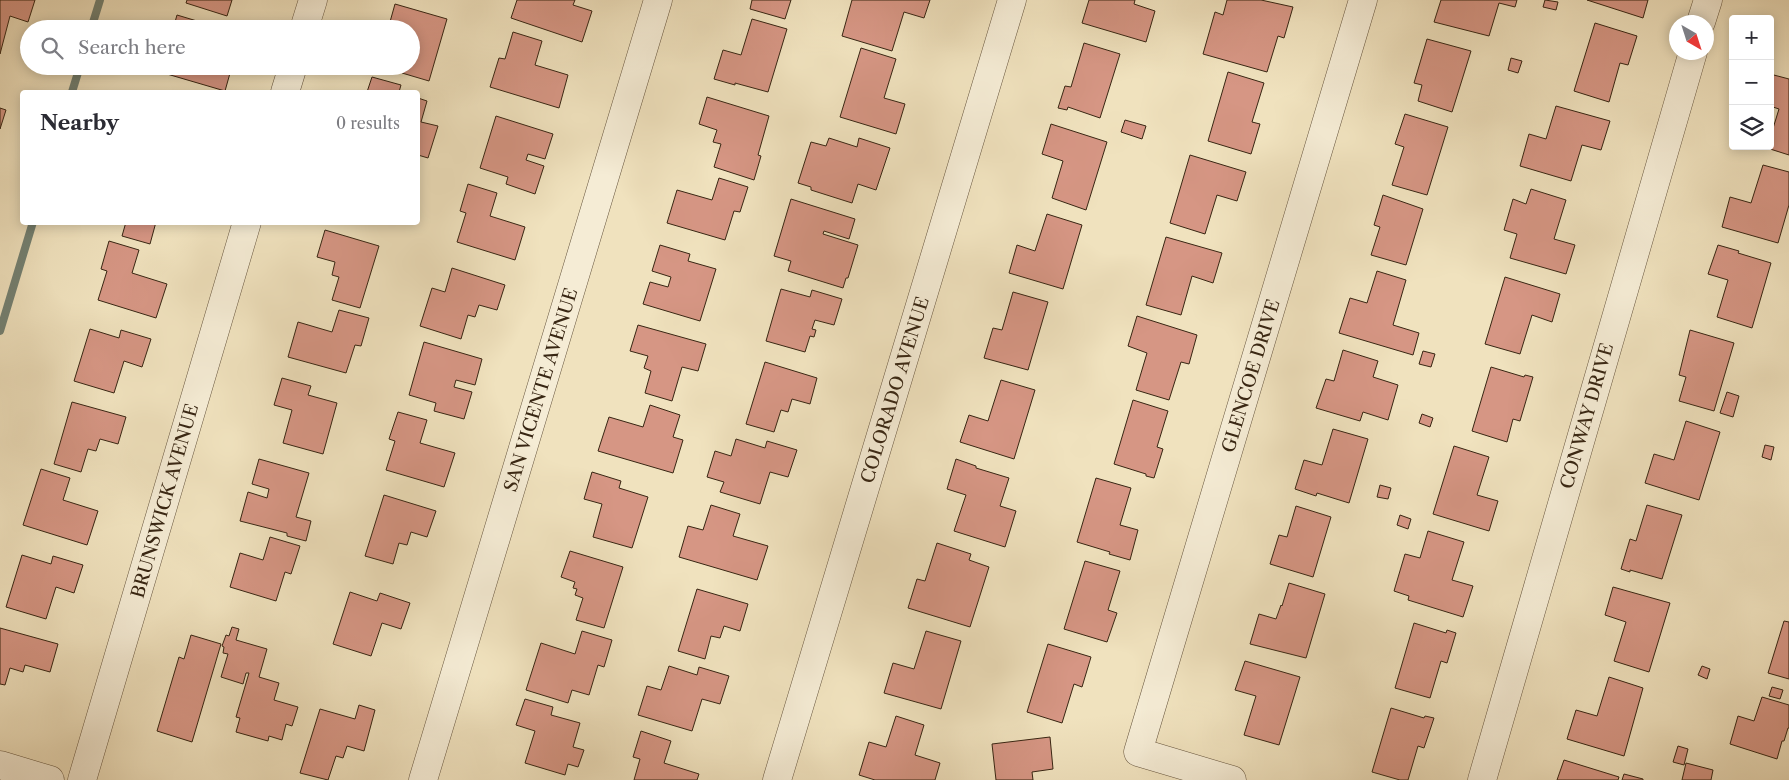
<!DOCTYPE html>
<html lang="en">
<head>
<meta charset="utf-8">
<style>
	body { margin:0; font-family:"Libre Caslon Text",serif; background:#f7f7f7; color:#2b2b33 }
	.controls { position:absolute; right:15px; top:15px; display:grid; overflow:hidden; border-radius:5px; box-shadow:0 2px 12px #0003 }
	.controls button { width:45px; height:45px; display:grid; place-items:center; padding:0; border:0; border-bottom:1px solid #e1e1e2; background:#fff; color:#2b2b33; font:25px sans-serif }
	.compass { position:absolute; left:1669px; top:15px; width:45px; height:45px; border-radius:50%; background:#fff; box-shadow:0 2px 12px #0003; rotate:141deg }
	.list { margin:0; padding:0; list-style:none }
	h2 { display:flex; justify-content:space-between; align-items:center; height:65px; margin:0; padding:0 20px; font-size:21px }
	h2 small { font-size:16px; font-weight:400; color:#7c7c81 }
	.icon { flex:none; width:28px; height:28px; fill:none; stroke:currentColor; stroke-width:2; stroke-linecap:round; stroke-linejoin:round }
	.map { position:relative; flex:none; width:1789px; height:780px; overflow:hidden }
	.search { position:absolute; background:#fff; box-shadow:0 2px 12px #0003; left:20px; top:20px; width:400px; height:55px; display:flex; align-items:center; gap:12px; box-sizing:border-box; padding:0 18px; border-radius:28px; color:#7c7c81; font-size:19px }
	.panel { position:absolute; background:#fff; box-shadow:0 2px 12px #0003; left:20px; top:90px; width:400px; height:135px; border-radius:5px }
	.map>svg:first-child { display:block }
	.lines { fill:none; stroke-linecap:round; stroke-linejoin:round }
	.stream { stroke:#738173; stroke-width:8 }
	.building { fill:#d69684; stroke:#382613 }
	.minor-casing { stroke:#66553e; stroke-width:29 }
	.minor { stroke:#f5ecd5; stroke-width:28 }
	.labels { text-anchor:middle; stroke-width:4; stroke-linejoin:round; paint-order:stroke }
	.street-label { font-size:18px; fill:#382613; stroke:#f5ecd5 }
</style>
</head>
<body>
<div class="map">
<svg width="1789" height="780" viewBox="0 0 1789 780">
	<rect width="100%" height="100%" fill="#f0e2be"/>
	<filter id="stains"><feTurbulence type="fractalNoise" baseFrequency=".004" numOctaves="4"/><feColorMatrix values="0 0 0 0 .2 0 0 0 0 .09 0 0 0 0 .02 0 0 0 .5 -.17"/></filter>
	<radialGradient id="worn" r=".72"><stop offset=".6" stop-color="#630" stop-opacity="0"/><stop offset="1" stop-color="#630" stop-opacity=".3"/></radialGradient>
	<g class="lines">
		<path class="stream" d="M91 29 100 0
			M72 92 80 66
			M0 331 33 222"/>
	</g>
	<path class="building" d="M0 0H35L28 22 10 16 0 54Z
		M187 0H232L227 16 186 3Z
		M517 0H575L573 5 592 11 582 42 511 18Z
		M752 0H791L785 19 750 9Z
		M852 0H930L924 18 904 12 892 51 842 36Z
		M1089 0H1135L1134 4 1155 11 1146 42 1082 23Z
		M1227 0H1261L1293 7 1284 38 1278 36 1267 72 1203 54 1215 12 1223 15Z
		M1441 0H1517L1515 7 1499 3 1489 36 1434 22Z
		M1545 0 1558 2 1556 10 1543 7Z
		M1587 0H1648L1643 18Z
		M395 4 447 19 429 81 402 73 404 66H411V29H388Z
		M177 15 207 24 205 29H173Z
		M752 19 787 29 768 92 735 83V85L714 79 723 50 741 55Z
		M1595 23 1637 36 1628 65 1620 63 1609 102 1574 91Z
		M513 32 542 41 535 65 568 75 559 108 490 87 499 58 505 59Z
		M1427 39 1471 51 1452 112 1418 101 1422 85 1414 83Z
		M1084 43 1120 54 1100 118 1068 107 1067 110 1058 108 1065 86 1071 87Z
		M861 48 896 59 884 98 905 104 896 134 840 117Z
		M1511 58 1522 61 1518 73 1508 70Z
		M169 66H232L225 91 167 74Z
		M1228 72 1264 83 1252 122 1260 124 1251 154 1208 141Z
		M1770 74 1789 79V155L1767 148 1770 146V138L1779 109 1770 106Z
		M372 77 401 85 399 92H367Z
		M707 97 769 116 758 155 761 156 754 180 714 167 721 144 713 142 717 130 699 124Z
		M418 98 427 101 421 122 438 126 428 158 418 155Z
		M1556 106 1610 121 1601 150 1582 145 1571 181 1520 166 1529 134 1546 139Z
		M0 108 6 110 0 129Z
		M1405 114 1448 127 1427 195 1392 185 1404 147 1395 144Z
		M496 116 553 134 545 159 528 154 526 160 544 166 535 194 506 184 508 177 480 168Z
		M1125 120 1146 126 1142 139 1121 132Z
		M1051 124 1107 142 1086 210 1052 198 1063 161 1042 154Z
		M829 138 857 147 859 138 890 148 876 190 858 184 852 203 811 190V187L798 183 811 142 826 146Z
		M1190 155 1246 172 1237 201 1217 195 1205 234 1170 223Z
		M1763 165 1789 172V205L1778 243 1722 227 1730 197 1751 203Z
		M719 178 748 187 740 212 734 211 725 240 667 223 677 190 712 200Z
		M468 184 497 193 490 216 525 227 515 260 457 242 466 213 460 211Z
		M1531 189 1566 200 1554 239 1575 245 1566 274 1510 258 1517 234 1504 230 1513 199 1526 204Z
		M1383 195 1423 209 1406 265 1371 255 1380 227 1374 225Z
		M791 199 855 219 849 239 824 231 823 234 858 245 848 278H846L843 288 788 271 791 261 774 256Z
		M1047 214 1082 225 1063 289 1009 273 1017 245 1035 251Z
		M126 222H156L150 244 122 236Z
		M325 230 379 246 360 308 332 300 339 277 332 275 335 262 317 257Z
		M1166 237 1222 253 1213 283 1192 276 1181 315 1146 305Z
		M109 241 139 250 132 273 167 284 156 318 98 300 107 271 101 269Z
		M660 245 690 254 688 261 716 269 700 321 643 304 650 282 668 287 671 277 652 271Z
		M1718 245 1739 251 1738 253 1771 263 1752 328 1717 317 1728 280 1708 274Z
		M452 268 505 285 497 310 479 305 475 317 468 315 461 339 420 326 432 288 445 292Z
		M1377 271 1406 280 1393 325 1419 333 1413 355 1339 333 1350 298 1367 303Z
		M1505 277 1560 294 1552 322 1532 315 1520 354 1485 344Z
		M781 289 810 297 812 290 842 299 834 325 815 320 812 329 816 330 814 337 810 336 805 352 766 341Z
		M1013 292 1048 302 1028 370 984 358 993 328 1002 330Z
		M339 310 369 318 361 346 355 345 346 373 288 357 298 322 332 332Z
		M1137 316 1197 335 1189 364 1181 362 1169 400 1136 390 1147 353 1128 346Z
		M638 325 706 344 698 371 682 367 672 401 645 393 651 371 644 368 648 356 630 351Z
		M90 329 119 338 121 330 151 339 142 367 124 361 114 393 74 381Z
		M1690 330 1734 343 1714 411 1679 401 1686 377 1679 375Z
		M424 342 482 359 475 385 456 380 454 387 472 392 464 419 434 411 436 403 409 395Z
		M1343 350 1378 361 1373 377 1398 385 1388 420 1363 412 1360 421 1316 408 1326 379 1334 381Z
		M1423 351 1435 354 1431 367 1419 364Z
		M765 362 817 378 810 404 792 399 788 412 781 410 774 432 746 424Z
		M1491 367 1524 377 1525 375 1533 377 1520 421 1513 419 1507 442 1472 431Z
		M282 378 311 386 308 395 337 403 323 454 283 443 292 410 274 405Z
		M1001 380 1035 390 1014 459 960 442 969 415 988 421Z
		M1727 392 1739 396 1733 417 1720 413Z
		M1133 400 1168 411 1157 447 1163 449 1154 478 1146 476V474L1114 464Z
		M72 402 126 417 118 444 100 439 96 451 88 449 81 472 54 464Z
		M650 405 680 415 673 437 683 440 673 473 598 451 609 417 643 427Z
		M398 412 427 420 420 443 455 453 444 487 386 470 395 441 389 439Z
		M1422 414 1433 418 1430 427 1419 423Z
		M1686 421 1720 432 1699 500 1645 483 1654 454 1674 460Z
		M1333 429 1368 439 1349 503 1317 493 1316 496 1295 489 1304 460 1322 465Z
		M736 439 765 448 767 441 797 450 788 477 770 472 760 504 720 492 724 482 707 477 715 451 731 456Z
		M1765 445 1774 447 1771 460 1762 457Z
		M1454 446 1489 457 1477 495 1498 501 1489 531 1433 514Z
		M259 459 309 473 296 517 311 521 306 541 287 536V533L240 521 248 492 267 498 269 489 252 484Z
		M956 459 976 466V468L1009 478 1000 506 1016 511 1005 547 954 531 966 495 947 489Z
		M41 469 70 478 63 500 98 511 87 545 23 525Z
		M592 472 621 481 619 488 648 497 632 548 593 537 602 504 584 499Z
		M1096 478 1131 488 1120 525 1138 530 1130 560 1109 554 1110 552 1077 542Z
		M1380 485 1391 488 1388 499 1377 497Z
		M384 495 436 511 427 537 411 532 407 545 399 543 393 564 365 556Z
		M711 505 740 514 733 536 768 546 757 580 679 557 688 526 703 530Z
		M1647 505 1682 515 1662 579 1630 570V572L1621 569 1630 539 1636 541Z
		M1296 506 1331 517 1313 577 1270 564 1279 535 1287 537Z
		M1400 515 1411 519 1408 529 1397 525Z
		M1428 531 1464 542 1452 580 1473 586 1463 617 1408 600 1409 596 1394 591 1405 554 1420 558Z
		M270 537 300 546 291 574 285 572 276 601 230 587 240 553 263 560Z
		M937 543 971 554 969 560 989 567 970 627 908 608 917 579 925 581Z
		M570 551 623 567 604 628 576 620 583 598 575 595 577 589 573 588 575 582 561 577Z
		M22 555 51 564 53 556 83 565 74 593 56 587 46 619 6 607Z
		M1085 561 1120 571 1108 610 1117 613 1107 642 1064 629Z
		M1289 583 1325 594 1306 658 1250 644 1259 614 1276 619 1281 605 1282 606Z
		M1613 587 1670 603 1649 672 1614 661 1626 622 1605 615Z
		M697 589 748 604 740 631 724 626 720 638 711 636 705 659 678 651Z
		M350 592 377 601 380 593 410 603 401 629 382 623 371 656 333 644Z
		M1784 621 1789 622V679L1768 673Z
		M1414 623 1446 633 1447 630 1456 633 1447 663 1441 661 1430 698 1395 688Z
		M232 627 239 629 236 640 267 649 259 677 279 683 274 700 298 707 292 726 286 724 282 740 269 736 268 741 236 732 240 718 236 717 249 673H246L243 684 221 677 228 654 223 653 224 647 222 646 226 635 229 636Z
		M0 628 58 644 50 672 25 665 23 672 10 668 5 685 0 684Z
		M582 631 612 640 604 667 598 665 589 695 572 690 568 703 526 690 541 643 575 654Z
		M926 631 961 641 941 709 884 693 893 663 914 669Z
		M191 635 221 644 192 742 157 731 179 657 184 659Z
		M1048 644 1091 657 1082 687 1074 684 1062 723 1027 712Z
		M1245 661 1300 677 1279 745 1244 735 1256 696 1235 690Z
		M669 666 697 675 699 667 729 676 720 704 702 699 692 731 638 715 647 686 661 690Z
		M1702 666 1710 669 1707 679 1698 675Z
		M1609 677 1643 688 1624 756 1567 739 1576 710 1597 716Z
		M1772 687 1783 690 1780 699 1769 696Z
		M1762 697 1789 705V728H1788L1784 741H1782L1777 759 1730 744 1738 716 1754 721Z
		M525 699 553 707 551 715 580 723 573 747 584 750 578 767 568 764 565 775 525 763 535 731 516 725Z
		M359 705 375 710 364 751 347 746 343 758 336 756 328 780 300 773 320 709 355 719Z
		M1391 708 1424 718 1425 716 1434 718 1424 748 1418 746 1408 780H1400L1372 772Z
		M896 716 924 725 915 755 940 763 935 780H875L859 775 869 742 886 747Z
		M641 731 671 741 664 763 699 774 697 780H634L640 759 633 757Z
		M1050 737 1053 769 1032 772 1033 780H996L992 744Z
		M1678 746 1688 749 1684 765 1673 762Z
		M1564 760 1619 777 1618 780H1557Z
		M1686 763 1713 770 1711 780H1682Z
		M1624 774 1643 779V780H1622Z"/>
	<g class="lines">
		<defs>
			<path id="minor" d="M1701 22 1708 0
				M304 29 313 0
				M285 92 293 66
				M0 765 50 780
				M82 780 247 222
				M423 780 658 0
				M777 780 1012 0
				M1232 780 1138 752 1363 0
				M1482 780 1693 52"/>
		</defs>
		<use href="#minor" class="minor-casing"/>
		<use href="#minor" class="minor"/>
	</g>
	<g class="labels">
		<g class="street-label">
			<text transform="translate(1251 376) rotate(-73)" y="6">GLENCOE DRIVE</text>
			<text transform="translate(541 390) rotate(-73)" y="6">SAN VICENTE AVENUE</text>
			<text transform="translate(895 390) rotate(-73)" y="6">COLORADO AVENUE</text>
			<text transform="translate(1587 416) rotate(-74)" y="6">CONWAY DRIVE</text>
			<text transform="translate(165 501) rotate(-74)" y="6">BRUNSWICK AVENUE</text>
		</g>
	</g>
	<rect width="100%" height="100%" filter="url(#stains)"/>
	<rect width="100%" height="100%" fill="url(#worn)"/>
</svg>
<div class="controls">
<button>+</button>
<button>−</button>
<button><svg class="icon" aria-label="layers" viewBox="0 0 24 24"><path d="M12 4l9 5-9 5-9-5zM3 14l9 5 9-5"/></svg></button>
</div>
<svg class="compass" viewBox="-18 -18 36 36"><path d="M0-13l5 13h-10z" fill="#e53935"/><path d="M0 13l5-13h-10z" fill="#7c7c81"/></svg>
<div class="search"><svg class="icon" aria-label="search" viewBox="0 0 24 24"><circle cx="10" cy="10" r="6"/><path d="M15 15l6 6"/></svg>Search here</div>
<section class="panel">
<h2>Nearby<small>0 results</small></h2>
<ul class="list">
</ul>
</section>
</div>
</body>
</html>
